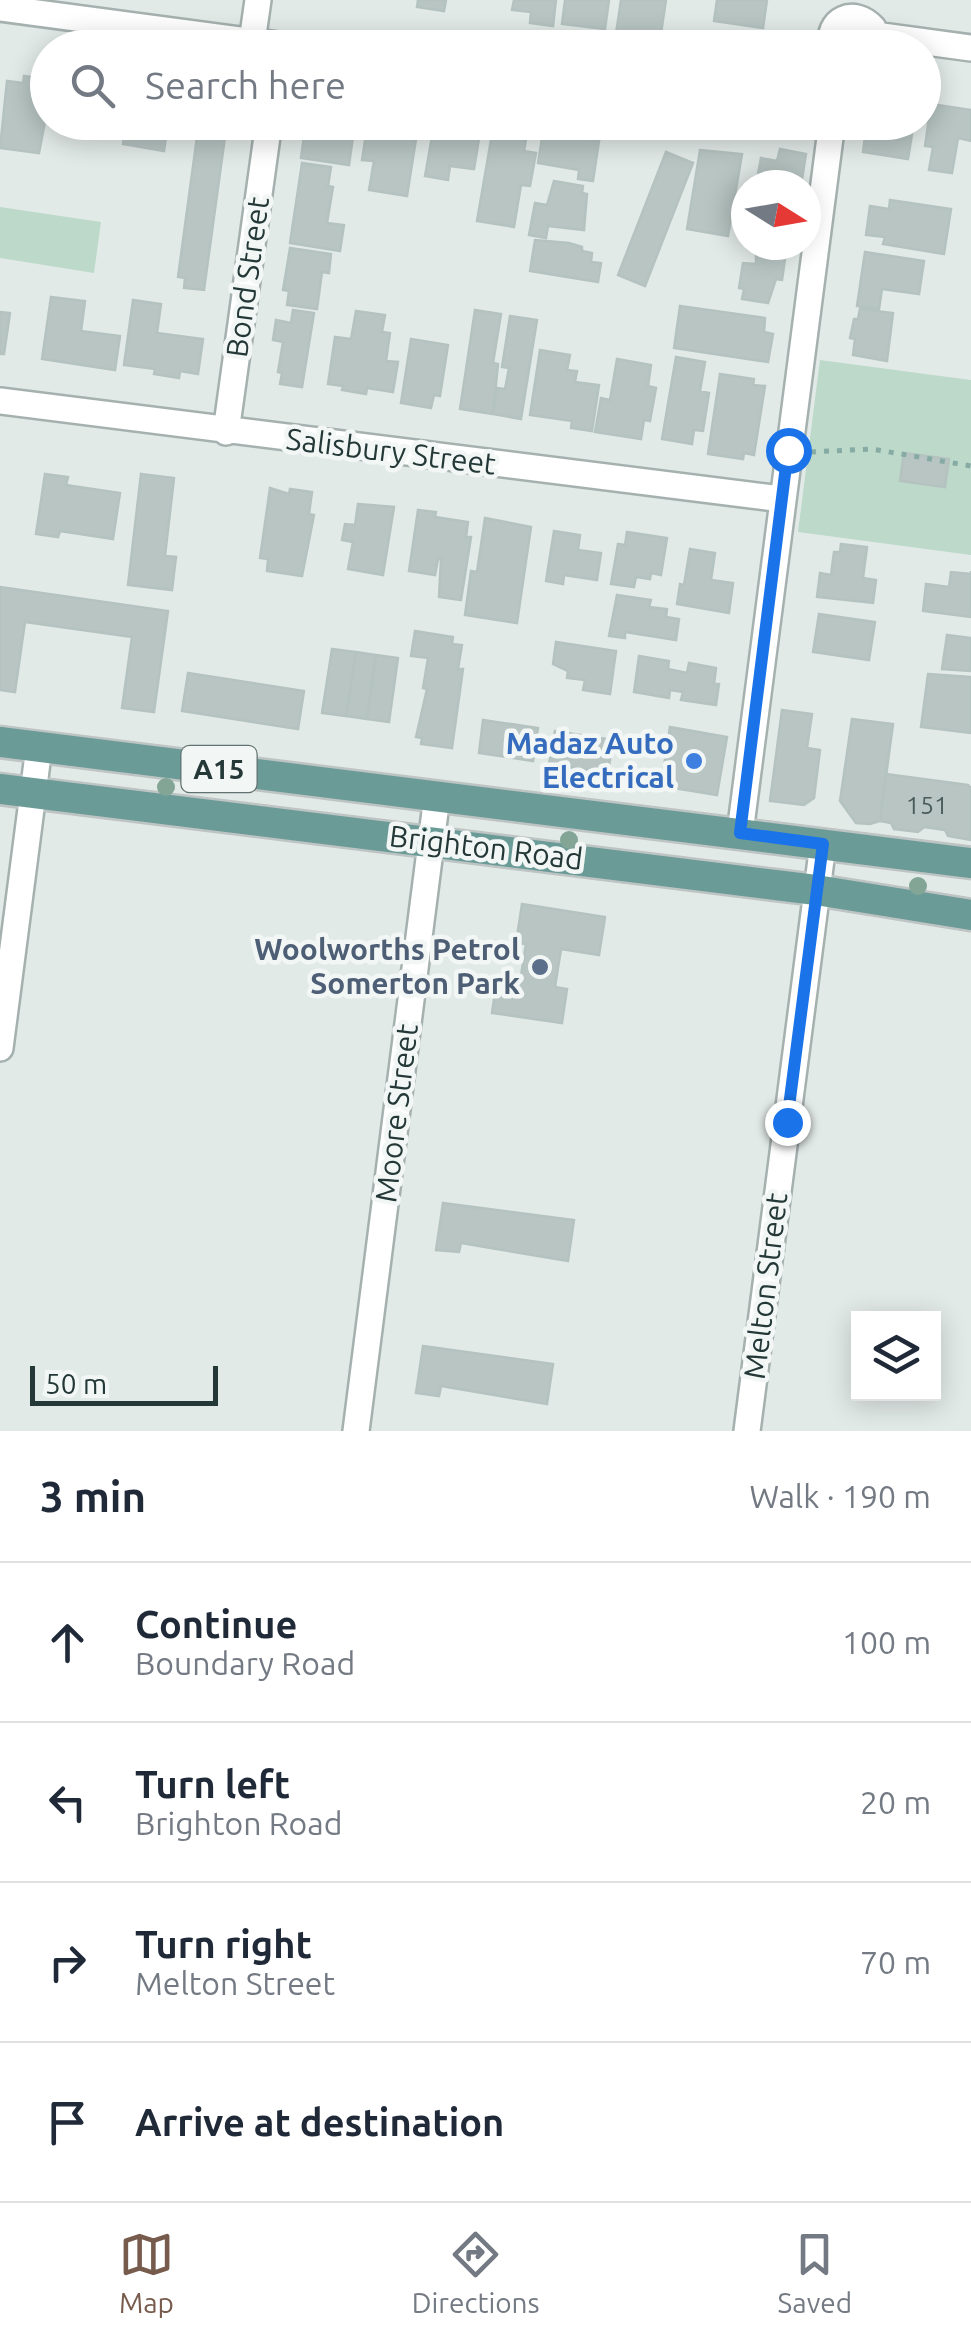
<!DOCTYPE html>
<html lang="en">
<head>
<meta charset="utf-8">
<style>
	body { margin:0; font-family:Ubuntu,sans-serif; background:#f2f2f3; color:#1f2937 }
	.controls { position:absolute; right:30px; bottom:30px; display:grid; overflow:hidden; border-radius:0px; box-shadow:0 5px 25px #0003 }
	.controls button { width:90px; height:90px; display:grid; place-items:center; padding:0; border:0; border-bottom:2px solid #e0e1e3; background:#fff; color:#1f2937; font:50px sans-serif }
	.compass { position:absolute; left:731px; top:170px; width:90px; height:90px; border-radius:50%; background:#fff; box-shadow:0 5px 25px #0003; rotate:101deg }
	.scale { position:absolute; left:30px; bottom:25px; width:188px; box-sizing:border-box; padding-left:10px; border:5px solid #243937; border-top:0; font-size:28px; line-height:35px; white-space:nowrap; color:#243937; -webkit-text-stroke:8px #f2f7f6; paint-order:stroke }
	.stop { position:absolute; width:30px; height:30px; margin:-22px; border:8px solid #1a73e8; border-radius:50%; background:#fff }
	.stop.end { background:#1a73e8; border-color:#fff; box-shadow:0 2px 10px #0008 }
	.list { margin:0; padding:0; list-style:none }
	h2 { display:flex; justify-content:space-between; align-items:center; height:130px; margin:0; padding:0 40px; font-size:42px }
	h2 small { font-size:32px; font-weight:400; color:#747a83 }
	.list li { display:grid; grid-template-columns:65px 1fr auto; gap:30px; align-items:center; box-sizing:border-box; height:160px; padding:0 40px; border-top:2px solid #e0e1e3 }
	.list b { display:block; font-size:38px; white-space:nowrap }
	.list p { margin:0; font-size:32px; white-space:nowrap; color:#747a83 }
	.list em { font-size:32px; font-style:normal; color:#747a83 }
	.icon { flex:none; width:55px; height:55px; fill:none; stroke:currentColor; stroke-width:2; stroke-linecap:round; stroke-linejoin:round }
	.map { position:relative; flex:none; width:971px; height:1431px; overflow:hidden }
	.search { position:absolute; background:#fff; box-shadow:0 5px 25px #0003; left:30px; right:30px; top:30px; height:110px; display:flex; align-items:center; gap:25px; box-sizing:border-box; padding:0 35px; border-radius:55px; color:#747a83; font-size:38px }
	.sheet { height:770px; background:#fff }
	nav { display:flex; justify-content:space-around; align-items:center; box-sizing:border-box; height:140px; border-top:2px solid #e0e1e3; background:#fff; font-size:28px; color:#747a83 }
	nav a { display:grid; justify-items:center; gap:5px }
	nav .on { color:#775c4d }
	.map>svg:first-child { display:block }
	.green { fill:#bdd9ca }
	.building { fill:#b8c5c2; stroke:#b5c3c0; stroke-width:2.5 }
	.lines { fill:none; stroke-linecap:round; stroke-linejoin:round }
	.minor-casing { stroke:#a5b1af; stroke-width:30 }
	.major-casing { stroke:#bdc4c3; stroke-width:35 }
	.path { stroke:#86aba5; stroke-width:5; stroke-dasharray:5 8; stroke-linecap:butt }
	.minor { stroke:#fff; stroke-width:25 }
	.major { stroke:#6b9b97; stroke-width:30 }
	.tree { fill:#82a596 }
	.route { stroke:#1a73e8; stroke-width:12 }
	.shop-dot { fill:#3f7fe0; stroke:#f2f7f6; stroke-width:4 }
	.service-dot { fill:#5c6f8a; stroke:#f2f7f6; stroke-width:4 }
	.labels { text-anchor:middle; stroke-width:9; stroke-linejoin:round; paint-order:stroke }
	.number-label { font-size:25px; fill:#495c5a }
	.shield { fill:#f2f7f6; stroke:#627270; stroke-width:2.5 }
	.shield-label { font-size:28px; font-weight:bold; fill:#243937 }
	.street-label { font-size:30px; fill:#243937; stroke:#f2f7f6 }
	.shop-label { font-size:30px; font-weight:bold; fill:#366cbe; stroke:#f2f7f6; text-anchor:end }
	.service-label { font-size:30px; font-weight:bold; fill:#4e5e75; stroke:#f2f7f6; text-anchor:end }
</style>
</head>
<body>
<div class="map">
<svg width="971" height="1431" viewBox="0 0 971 1431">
	<rect width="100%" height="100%" fill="#e2eae8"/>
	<path class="green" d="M0 207 101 222 94 273 0 258Z
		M820 360 971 380V555L798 532Z"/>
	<path class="building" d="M418 0H446L444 11 417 7Z
		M514 0H556L553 26 530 23 531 12 512 10Z
		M565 0H609L605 29 562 24Z
		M621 0H666L660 40 616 34Z
		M717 0H767L763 28 714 21Z
		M24 76 48 79V106L39 153 0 148 7 81 23 83Z
		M931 104 971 110V141L958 138 952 173 929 170 933 147 925 146Z
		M64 122H105L103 136 63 131Z
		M126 122H168L164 151 123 144Z
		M199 122H227L204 290 184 288 185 278 178 277Z
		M306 122H355L349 165 301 158Z
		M368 122H390L388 135 416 139 407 196 369 190 374 161 362 160Z
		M867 122H914L908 159 863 152Z
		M462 130 480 133 474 169 450 166 448 180 425 176 433 131 461 136Z
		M543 132 599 141 593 181 578 179 579 170 538 163Z
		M492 134 526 139 524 151 536 153 530 186 521 185 514 227 477 221Z
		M780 149 806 154 801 185H756L761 158 777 161Z
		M700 150 742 154 728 236 687 229Z
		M666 152 693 163 645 286 618 275Z
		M302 163 331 167 328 186 333 187 327 223 344 225 340 251 290 243Z
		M554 181 583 186 582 193 587 194 584 230 548 226 546 238 529 235 535 203 547 205Z
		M890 200 951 209 944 254 883 244 885 237 866 235 870 206 889 209Z
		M535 240 569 243 582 247V251L592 253 591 262 601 263 598 282 530 271Z
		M756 245H782L781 252H786L782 280 776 279 768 303 742 299 744 289 739 288 743 263 756 264Z
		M290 248 331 254 329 273 322 272 317 309 287 305 289 291 283 290Z
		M865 252 924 261 919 294 882 289 879 309 857 306Z
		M51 297 85 301 81 331 120 336 115 370 42 359Z
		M133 300 161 304 157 333 203 339 198 374 180 371 179 378 154 374 155 369 124 365Z
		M680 306 765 318 764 332 773 334 768 362 674 348Z
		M860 309 893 313 887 361 853 355 855 339 850 338 854 319H858Z
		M293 310 314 313 302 387 280 384 282 373 278 372 283 342 273 340 276 320 291 323Z
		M475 310 501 314 493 363 498 364 493 414 460 409Z
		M356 311 385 315 382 332 390 333 386 361 398 362 393 392 367 388 366 394 342 390 343 386 328 384 335 337 351 339Z
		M0 312 10 313 4 354H0Z
		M510 316 537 320 521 419 493 414 497 388 505 389 509 368 502 367Z
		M411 339 448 345 440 396 434 395 431 408 401 403Z
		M540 350 570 355 567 370 577 371 575 382 599 385 592 431 571 428 572 421 530 415Z
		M676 357 705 362 700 391 709 393 703 431 694 430 692 444 662 439Z
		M617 359 651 365 648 386 656 388 650 421 644 420 641 439 595 432 601 398 610 400Z
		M720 374 754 379 753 385 765 386 754 455 744 453 743 459 708 454Z
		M904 453 949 459 945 487 900 481Z
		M45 474 68 477 66 485 120 493 113 539 60 531 58 537 36 534Z
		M141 474 174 478 165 556 176 557 172 590 128 585Z
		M270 488 289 494 290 489 312 492 309 514 314 515 302 576 267 571 268 559 260 558Z
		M358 504 394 507 383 575 348 569 353 542 342 540 345 524 355 525Z
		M418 510 436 512 435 517 468 522 466 537H471L461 600 439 597 441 559H438L435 575 409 571Z
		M485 518 531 527 517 623 465 615 471 571 477 572Z
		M554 531 580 535 578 550 601 553 597 580 564 575 563 584 546 581Z
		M627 532 667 538 661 575 651 573 650 579 636 577 634 587 611 584 618 544 625 545Z
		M841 544 867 547 863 578 876 580 873 603 817 597 820 573 831 575 834 552H840Z
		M690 549 715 553 711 580 733 583 729 613 677 604 680 584 684 585Z
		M971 571V617L923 611 926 584 949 587 951 572 971 574Z
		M0 587 168 611 154 712 122 708 132 637 25 622 15 692 0 690Z
		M617 595 651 600 649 607 667 609 666 617 679 619 676 640 625 632V638L609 636Z
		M819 614 875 622 869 660 813 652Z
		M415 631 453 637 452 644 462 645 458 669H463L452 748 421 744 422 738 416 737 427 689 423 688 428 658 411 656Z
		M947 635 971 638V671L942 669Z
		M556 642 616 651 610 694 583 690 585 680 567 678 568 671 553 664Z
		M332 649 356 652 346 716 322 713Z
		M356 652 376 655 367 719 346 716Z
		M376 655 398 658 389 722 367 719Z
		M639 656 669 661 668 669 687 673 689 663 716 668 714 684H719L716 705 681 700 683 692 670 690 669 698 634 692Z
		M188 673 304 691 298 729 182 711Z
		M928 674 971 677V733L921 727Z
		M782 710 812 714 807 748 820 750 814 798 804 805 770 801Z
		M852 719 893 724 880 821 870 824 856 823 840 801Z
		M483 720 538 728 533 761 479 753Z
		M670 727 727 737 717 795 661 786Z
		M555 731 613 740 608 773 549 764Z
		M886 774 968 785 971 788V840L948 836 945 830 924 827 918 832 894 829 891 823 880 821Z
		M522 904 605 917 599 955 561 949 555 987 567 989 562 1023 492 1013 497 979 520 982 526 944 516 943Z
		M443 1203 574 1220 568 1261 461 1243 459 1252 436 1250Z
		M423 1346 553 1364 547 1404 441 1386 439 1396 416 1393Z"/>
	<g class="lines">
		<defs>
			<path id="minor" d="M0 8 301 48
				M875 35 971 48
				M252 42 258 0
				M832 48C826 19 854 7 873 28V48
				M0 401 782 499
				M226 432 269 122
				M740 833 832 122
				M0 1048 39 747
				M356 1431 437 796
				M747 1431 823 844"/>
			<path id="major" d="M0 742 971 863
				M0 789 816 890 971 915"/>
		</defs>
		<use href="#minor" class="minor-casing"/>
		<use href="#major" class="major-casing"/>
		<path class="path" d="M811 452 872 449 971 466"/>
		<use href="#minor" class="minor"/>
		<use href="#major" class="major"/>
	</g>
	<g class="tree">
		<circle cx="166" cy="787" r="9"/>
		<circle cx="569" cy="840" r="9"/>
		<circle cx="918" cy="886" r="9"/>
	</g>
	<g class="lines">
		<path class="route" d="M787 1122 823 844 740 833 788 450"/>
	</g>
	<circle class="shop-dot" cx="694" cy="761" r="10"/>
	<circle class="service-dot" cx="540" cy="967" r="10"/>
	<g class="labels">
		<g class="number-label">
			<text x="927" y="814">151</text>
		</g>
		<rect class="shield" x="181.5" y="746" width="75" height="46" rx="8"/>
		<g class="shield-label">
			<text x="219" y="779">A15</text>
		</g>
		<g class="street-label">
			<text transform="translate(248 277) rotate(-82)" y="10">Bond Street</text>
			<text transform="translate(391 452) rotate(7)" y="10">Salisbury Street</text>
			<text transform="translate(486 848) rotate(7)" y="10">Brighton Road</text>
			<text transform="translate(397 1113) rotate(-83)" y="10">Moore Street</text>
			<text transform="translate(766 1286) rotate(-83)" y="10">Melton Street</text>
		</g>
		<g class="shop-label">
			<text x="674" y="754">Madaz Auto<tspan x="674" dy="34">Electrical</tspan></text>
		</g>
		<g class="service-label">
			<text x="520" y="960">Woolworths Petrol<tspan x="520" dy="34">Somerton Park</tspan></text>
		</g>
	</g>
</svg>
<div class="controls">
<button><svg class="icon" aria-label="layers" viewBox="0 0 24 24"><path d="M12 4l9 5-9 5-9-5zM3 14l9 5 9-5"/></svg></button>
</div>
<svg class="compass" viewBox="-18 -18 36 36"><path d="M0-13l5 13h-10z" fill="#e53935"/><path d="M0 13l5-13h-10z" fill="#747a83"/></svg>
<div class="scale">50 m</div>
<div class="stop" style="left:788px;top:450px"></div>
<div class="stop end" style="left:787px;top:1122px"></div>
<div class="search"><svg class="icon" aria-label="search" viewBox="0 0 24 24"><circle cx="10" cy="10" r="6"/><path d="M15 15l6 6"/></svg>Search here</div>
</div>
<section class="sheet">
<h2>3 min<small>Walk · 190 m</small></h2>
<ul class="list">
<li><svg class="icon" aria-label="ahead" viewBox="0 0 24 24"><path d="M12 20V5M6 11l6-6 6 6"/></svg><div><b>Continue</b><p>Boundary Road</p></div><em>100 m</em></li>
<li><svg class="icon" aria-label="left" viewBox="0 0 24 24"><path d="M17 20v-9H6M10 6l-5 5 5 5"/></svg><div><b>Turn left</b><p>Brighton Road</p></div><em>20 m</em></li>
<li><svg class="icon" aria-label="right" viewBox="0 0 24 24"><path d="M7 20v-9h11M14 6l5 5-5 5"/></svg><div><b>Turn right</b><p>Melton Street</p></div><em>70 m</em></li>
<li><svg class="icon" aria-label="arrive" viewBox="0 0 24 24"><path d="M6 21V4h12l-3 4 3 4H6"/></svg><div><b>Arrive at destination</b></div></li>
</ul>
</section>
<nav>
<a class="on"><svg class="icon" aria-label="map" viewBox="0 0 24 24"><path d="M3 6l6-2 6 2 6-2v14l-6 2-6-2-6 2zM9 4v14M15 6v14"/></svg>Map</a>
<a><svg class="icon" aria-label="directions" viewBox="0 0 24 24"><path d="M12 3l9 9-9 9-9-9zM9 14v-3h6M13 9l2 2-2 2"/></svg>Directions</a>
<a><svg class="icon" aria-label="saved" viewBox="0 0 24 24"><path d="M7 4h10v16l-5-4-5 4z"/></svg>Saved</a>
</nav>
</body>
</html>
